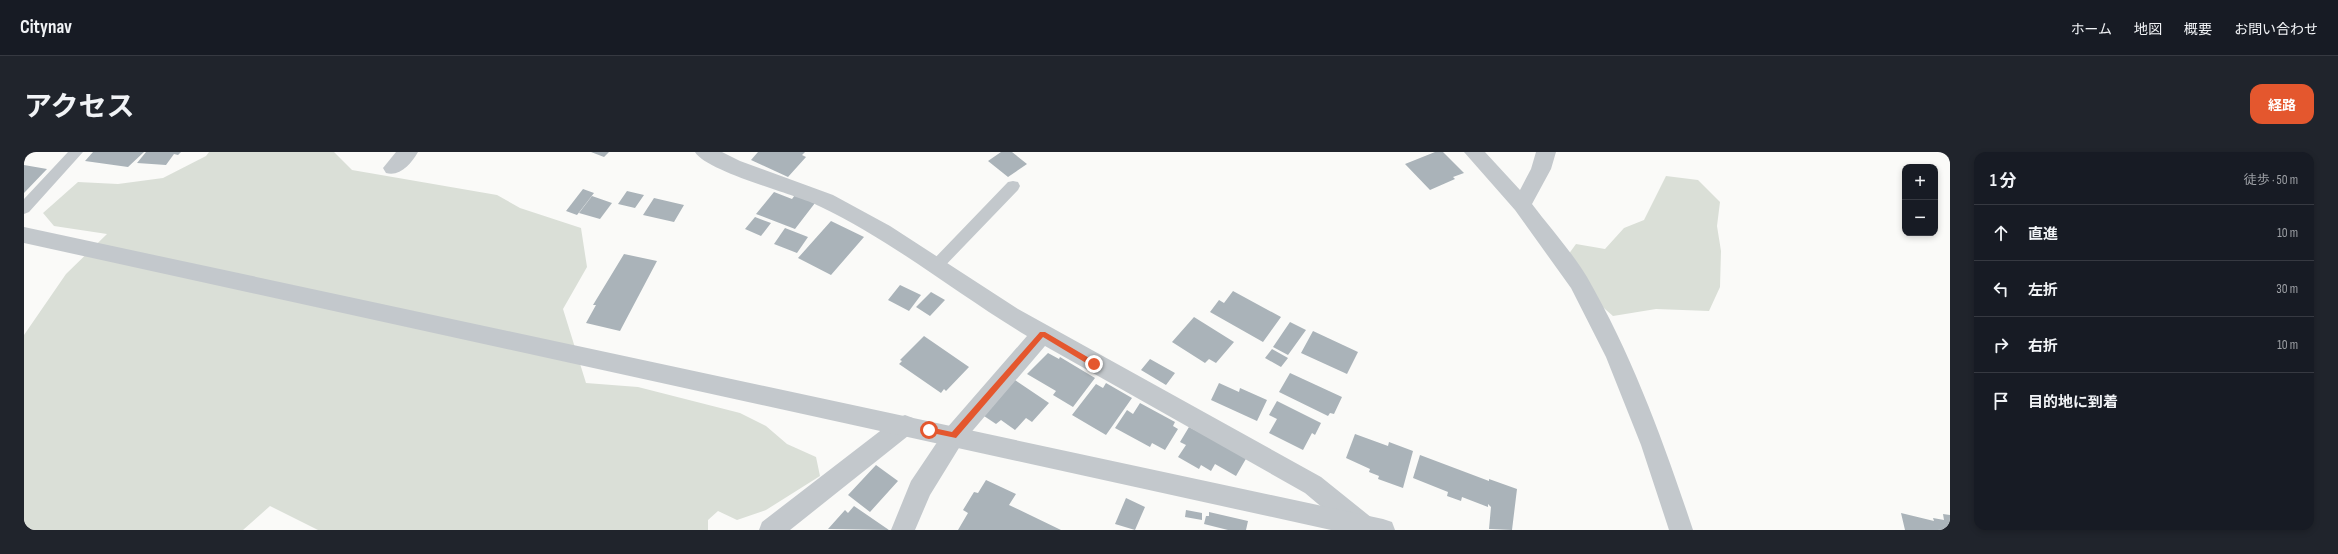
<!DOCTYPE html>
<html lang="ja">
<head>
<meta charset="utf-8">
<style>
	body { margin:0; font-family:"Sofia Sans Condensed","Noto Sans JP",sans-serif; background:#20242c; color:#f1f3f6 }
	.controls { position:absolute; right:12px; top:12px; display:grid; overflow:hidden; border-radius:8px; box-shadow:0 2px 6px #0003 }
	.controls button { width:36px; height:36px; display:grid; place-items:center; padding:0; border:0; border-bottom:1px solid #363941; background:#171b24; color:#f1f3f6; font:20px sans-serif }
	.stop { position:absolute; width:12px; height:12px; margin:-9px; border:3px solid #e4572e; border-radius:50%; background:#fff }
	.stop.end { background:#e4572e; border-color:#fff; box-shadow:0 1px 4px #0008 }
	.list { margin:0; padding:0; list-style:none }
	h2 { display:flex; justify-content:space-between; align-items:center; height:52px; margin:0; padding:0 16px; font-size:17px }
	h2 small { font-size:13px; font-weight:400; color:#9ea1a6 }
	.list li { display:grid; grid-template-columns:26px 1fr auto; gap:12px; align-items:center; box-sizing:border-box; height:56px; padding:0 16px; border-top:1px solid #363941 }
	.list b { display:block; font-size:15px; white-space:nowrap }
	.list em { font-size:13px; font-style:normal; color:#9ea1a6 }
	.icon { flex:none; width:22px; height:22px; fill:none; stroke:currentColor; stroke-width:2; stroke-linecap:round; stroke-linejoin:round }
	.map { position:relative; flex:none; width:1926px; height:378px; overflow:hidden; border-radius:12px }
	header { display:flex; align-items:center; gap:24px; box-sizing:border-box; height:56px; padding:0 20px; background:#171b24; border-bottom:1px solid #363941 }
	header strong { font-size:19px }
	nav { display:flex; gap:22px; margin-inline-start:auto; font-size:14px }
	.intro { display:flex; align-items:center; justify-content:space-between; box-sizing:border-box; height:96px; padding:0 24px }
	h1 { margin:0; font-size:28px }
	.button { padding:10px 18px; border-radius:12px; background:#e4572e; color:#fff; font-size:14px; font-weight:700 }
	main { display:flex; gap:24px; padding:0 24px }
	aside { flex:1; background:#171b24; border-radius:12px; box-shadow:0 2px 6px #0003 }
	.map>svg:first-child { display:block }
	.green { fill:#dadfd7 }
	.building { fill:#aab3b9 }
	.lines { fill:none; stroke-linecap:round; stroke-linejoin:round }
	.service { fill:#c3c8cc; fill-rule:evenodd }
	.minor { fill:#c3c8cc; fill-rule:evenodd }
	.tertiary { fill:#c3c8cc; fill-rule:evenodd }
	.route { fill:#e4572e }
</style>
</head>
<body>
<header>
<strong>Citynav</strong>
<nav><a>ホーム</a><a>地図</a><a>概要</a><a>お問い合わせ</a></nav>
</header>
<div class="intro"><h1>アクセス</h1><a class="button">経路</a></div>
<main>
<div class="map">
<svg width="1926" height="378" viewBox="0 0 1926 378">
	<rect width="100%" height="100%" fill="#fafaf8"/>
	<path class="green" d="M185 0H310L328 18 473 43 496 56 557 76 563 115 539 157 562 231 614 235 716 261 742 274 763 292 792 305 796 324 742 358 713 368 694 359 684 368V378H294L246 354 219 378H0V183L42 122 83 82 30 74 19 61 54 30 94 32 139 26 182 4Z
		M1642 24 1674 28 1696 50 1693 74 1697 99 1696 135 1685 159 1632 157 1589 164 1543 124 1544 103 1552 92 1581 97 1600 76 1620 68Z"/>
	<path class="building" d="M69 0H120L104 15 61 9Z
		M122 0H157L154 3 150 2 142 13 113 11Z
		M567 0H585L580 5Z
		M734 0H781L778 3 782 5 764 25 727 8Z
		M977 0H988L1003 12 984 25 964 9Z
		M1411 0H1419L1440 21 1429 25 1431 27 1406 38 1381 12Z
		M0 13 23 17 0 41Z
		M559 37 570 41 553 63 542 59Z
		M603 39 620 43 611 56 594 52Z
		M750 40 768 47 771 43 791 51 771 77 732 62Z
		M568 44 588 51 576 67 555 61Z
		M630 46 660 53 650 70 619 63Z
		M731 65 747 71 737 84 721 77Z
		M807 69 840 85 807 123 774 106Z
		M761 76 784 85 773 101 750 92Z
		M600 102 633 109 596 179 562 171 572 153H569Z
		M876 133 897 143 885 159 864 148Z
		M1209 139 1257 165 1239 190 1186 160 1195 148 1200 151Z
		M907 140 921 148 906 164 892 155Z
		M1170 165 1210 190 1192 211 1185 207 1181 211 1148 190Z
		M1266 170 1282 178 1264 203 1249 195Z
		M1289 179 1334 200 1323 222 1277 201Z
		M900 184 945 215 922 239 920 237 917 241 875 212 878 209 876 208Z
		M1248 197 1264 206 1257 215 1241 206Z
		M1024 201 1035 207 1036 205 1071 226 1049 255 1029 243 1032 239 1003 222Z
		M1126 207 1151 221 1142 233 1117 218Z
		M1266 221 1318 245 1310 262 1306 261 1304 264 1255 240Z
		M991 228 1025 251 1008 270 1002 266 991 278 977 268 972 272 960 264Z
		M1082 231 1108 246 1082 283 1048 263 1072 232 1079 236Z
		M1195 231 1215 240 1216 236 1243 248 1233 269 1187 248Z
		M1253 249 1297 271 1291 283 1288 281 1279 298 1245 281 1253 267 1245 263Z
		M1116 251 1151 270 1149 274 1154 277 1141 298 1128 291 1126 295 1091 276 1103 258 1109 262Z
		M1165 275 1223 305 1212 324 1191 312 1187 319 1177 313 1175 317 1154 305 1162 293 1156 290Z
		M1331 282 1364 294 1365 290 1389 299 1379 336 1354 327 1355 324 1345 320 1346 317 1322 306Z
		M1396 303 1465 329V327L1493 337 1488 378 1465 377 1467 355 1464 352V355L1438 345 1437 349 1423 344 1424 340 1389 326Z
		M852 313 874 329 846 360 824 343Z
		M962 328 992 342 985 353 1037 378H934L944 361 939 358 950 340 954 341Z
		M1102 346 1121 355 1111 378 1091 372Z
		M830 354 865 378 804 377 821 358 824 361Z
		M1162 358 1178 361V368L1161 365Z
		M1185 360 1224 369 1222 378H1204L1180 372 1182 364H1185Z
		M1877 361 1910 369 1909 366 1920 368 1919 362 1926 363V378H1881Z"/>
	<g class="lines">
		<path class="service" d="M44 0H59L5 60 0 62V47Z
			M989 29 994 30 996 34 994 38 916 119 911 121 906 119 903 115 906 111 984 30Z"/>
		<path class="minor" d="M372 0H394C387 12 376 25 362 21L359 16Z
			M671 0H698L716 9 809 43 866 74 994 157 1297 325 1348 366 1351 374 1350 378H1325L1281 341 1021 194 938 291 906 343 891 378H867L887 329 922 277 1003 184C933 142 869 89 795 54 771 42 683 20 671 0Z
			M1440 0H1461L1496 38 1507 17 1512 0H1532L1527 17 1508 52C1526 76 1548 100 1563 125 1609 205 1640 291 1669 378H1645L1617 293 1582 205 1547 136 1491 58Z
			M881 263 889 266 893 273 889 280 766 378H735L738 370 873 266Z"/>
		<path class="tertiary" d="M0 75 1359 367 1368 370 1371 378H1307L0 91Z"/>
	</g>
	<path class="route" d="M1016 180H1021L1072 210V214H1067L1019 185 932 286 903 280 902 278 905 275 928 280Z"/>
</svg>
<div class="controls">
<button>+</button>
<button>−</button>
</div>
<div class="stop" style="left:905px;top:278px"></div>
<div class="stop end" style="left:1070px;top:212px"></div>
</div>
<aside>
<h2>1 分<small>徒歩 · 50 m</small></h2>
<ul class="list">
<li><svg class="icon" aria-label="ahead" viewBox="0 0 24 24"><path d="M12 20V5M6 11l6-6 6 6"/></svg><div><b>直進</b></div><em>10 m</em></li>
<li><svg class="icon" aria-label="left" viewBox="0 0 24 24"><path d="M17 20v-9H6M10 6l-5 5 5 5"/></svg><div><b>左折</b></div><em>30 m</em></li>
<li><svg class="icon" aria-label="right" viewBox="0 0 24 24"><path d="M7 20v-9h11M14 6l5 5-5 5"/></svg><div><b>右折</b></div><em>10 m</em></li>
<li><svg class="icon" aria-label="arrive" viewBox="0 0 24 24"><path d="M6 21V4h12l-3 4 3 4H6"/></svg><div><b>目的地に到着</b></div></li>
</ul>
</aside>
</main>
</body>
</html>
